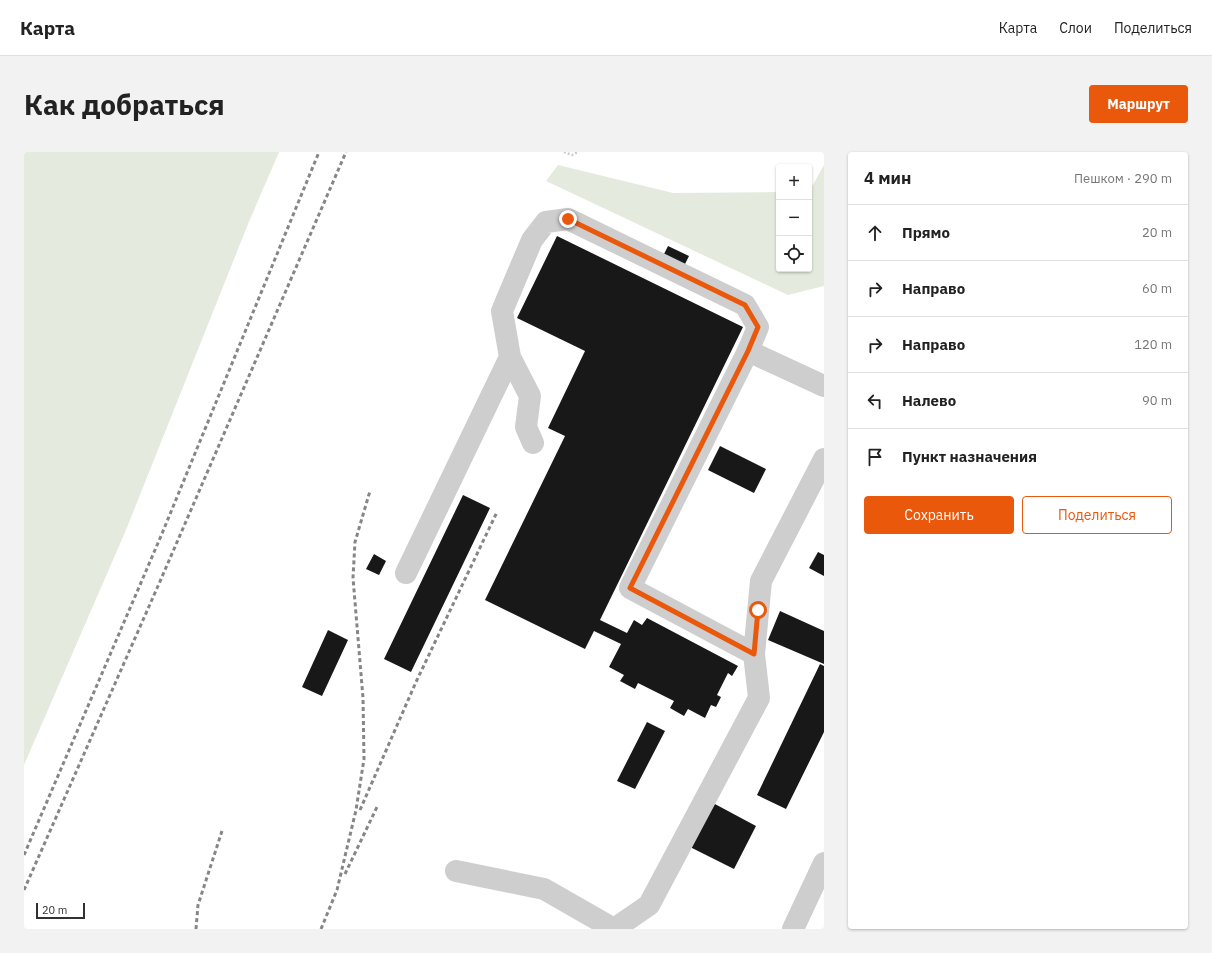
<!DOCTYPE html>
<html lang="ru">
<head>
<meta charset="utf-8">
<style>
	body { margin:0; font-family:"IBM Plex Sans",sans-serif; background:#f2f2f2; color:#222 }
	.controls { position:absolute; right:12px; top:12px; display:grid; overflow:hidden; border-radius:4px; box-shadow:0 1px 3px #0004 }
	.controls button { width:36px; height:36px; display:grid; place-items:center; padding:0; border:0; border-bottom:1px solid #e0e0e0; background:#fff; color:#222; font:20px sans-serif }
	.scale { position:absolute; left:12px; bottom:10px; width:49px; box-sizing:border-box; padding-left:4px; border:2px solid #313131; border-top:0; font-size:11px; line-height:14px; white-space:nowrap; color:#313131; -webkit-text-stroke:3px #fff; paint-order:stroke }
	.stop { position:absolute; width:12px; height:12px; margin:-9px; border:3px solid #ea580c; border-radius:50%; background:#fff }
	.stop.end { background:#ea580c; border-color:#fff; box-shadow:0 1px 4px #0008 }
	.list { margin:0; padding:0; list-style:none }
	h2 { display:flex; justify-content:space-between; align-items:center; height:52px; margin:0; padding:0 16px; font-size:17px }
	h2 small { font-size:13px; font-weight:400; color:#767676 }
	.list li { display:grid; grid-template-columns:26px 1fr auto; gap:12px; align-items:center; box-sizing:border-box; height:56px; padding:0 16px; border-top:1px solid #e0e0e0 }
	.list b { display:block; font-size:15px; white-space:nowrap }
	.list em { font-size:13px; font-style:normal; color:#767676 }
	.actions { display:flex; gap:8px; padding:12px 16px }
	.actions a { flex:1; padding:9px 0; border:1px solid #ea580c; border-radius:4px; text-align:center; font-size:14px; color:#ea580c }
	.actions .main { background:#ea580c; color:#fff }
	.icon { flex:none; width:22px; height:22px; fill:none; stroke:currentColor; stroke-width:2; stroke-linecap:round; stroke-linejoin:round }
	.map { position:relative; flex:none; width:800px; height:777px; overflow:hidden; border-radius:4px }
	header { display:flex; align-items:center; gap:24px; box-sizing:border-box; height:56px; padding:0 20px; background:#fff; border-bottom:1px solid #e0e0e0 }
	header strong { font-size:19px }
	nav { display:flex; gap:22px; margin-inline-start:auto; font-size:14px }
	.intro { display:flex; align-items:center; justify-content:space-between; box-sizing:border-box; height:96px; padding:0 24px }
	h1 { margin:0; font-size:28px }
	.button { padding:10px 18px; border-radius:4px; background:#ea580c; color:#fff; font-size:14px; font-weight:700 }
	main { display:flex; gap:24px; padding:0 24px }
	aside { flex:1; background:#fff; border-radius:4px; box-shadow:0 1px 3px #0004 }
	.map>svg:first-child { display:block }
	.green { fill:#e4eadd }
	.building { fill:#181818 }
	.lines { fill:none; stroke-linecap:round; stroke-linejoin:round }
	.path { stroke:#cbcbcb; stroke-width:2.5; stroke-dasharray:2 2; stroke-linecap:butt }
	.minor { stroke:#cecece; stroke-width:22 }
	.rail { stroke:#868686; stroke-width:3; stroke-dasharray:4 3; stroke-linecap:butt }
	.route { stroke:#ea580c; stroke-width:5 }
</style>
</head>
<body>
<header>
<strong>Карта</strong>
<nav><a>Карта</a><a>Слои</a><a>Поделиться</a></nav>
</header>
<div class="intro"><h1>Как добраться</h1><a class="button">Маршрут</a></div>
<main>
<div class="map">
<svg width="800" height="777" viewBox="0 0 800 777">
	<rect width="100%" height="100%" fill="#fff"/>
	<path class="green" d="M0 0H255L224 72 102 378 0 613Z
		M534 13 649 41 755 40V117H785V40L800 13V134L764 143 522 29Z"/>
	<path class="building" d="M533 84 719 175 576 468 603 481 610 468 618 473 623 466 714 514 708 524 704 521 693 543 697 545 692 555 687 553 681 566 664 557 660 564 646 556 650 549 614 531 611 537 596 529 600 523 585 515 597 492 570 479 561 497 461 448 541 284 524 276 561 199 493 166Z
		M644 94 665 104 660 114 639 104Z
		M696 294 742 317 730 341 684 318Z
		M439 343 466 356 387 520 360 507Z
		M794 400 800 403V424L785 416Z
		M350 402 362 409 355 423 342 417Z
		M756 459 800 479V512L744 488Z
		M304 478 324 488 298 544 278 535Z
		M796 512 800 514V580L762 657 733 643Z
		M623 570 641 579 611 637 593 629Z
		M689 651 732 674 710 717 666 695Z"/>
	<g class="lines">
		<path class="path" d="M540 0 548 3 554 0"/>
		<path class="minor" d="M724 199 606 436 730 502
			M486 205 506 244 502 275 509 291
			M382 421 486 205 478 159 508 88 522 70 544 67 721 153 734 175 724 199 800 234
			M432 719 520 737 590 777 625 753 735 546 730 502 737 429 800 307
			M769 777 800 711"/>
		<path class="rail" d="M336 658 392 530 473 360
			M0 703 137 384 295 0
			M321 722 353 655
			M0 738 134 434 322 0
			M172 777 174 753 198 679
			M297 777 313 738 332 658 340 607 339 546 329 426 331 390 346 339"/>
	</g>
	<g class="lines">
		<path class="route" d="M544 67 721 153 734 175 724 199 606 436 730 502 734 458"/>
	</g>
</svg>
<div class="controls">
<button>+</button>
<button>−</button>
<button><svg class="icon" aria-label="locate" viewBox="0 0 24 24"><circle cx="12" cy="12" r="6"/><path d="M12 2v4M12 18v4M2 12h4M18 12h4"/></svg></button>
</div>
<div class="scale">20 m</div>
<div class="stop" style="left:734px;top:458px"></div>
<div class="stop end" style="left:544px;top:67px"></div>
</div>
<aside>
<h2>4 мин<small>Пешком · 290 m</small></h2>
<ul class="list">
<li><svg class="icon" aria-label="ahead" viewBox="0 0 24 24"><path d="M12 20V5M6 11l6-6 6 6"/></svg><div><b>Прямо</b></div><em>20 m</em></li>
<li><svg class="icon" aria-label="right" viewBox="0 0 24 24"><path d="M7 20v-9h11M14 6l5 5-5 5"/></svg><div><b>Направо</b></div><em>60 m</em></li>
<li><svg class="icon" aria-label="right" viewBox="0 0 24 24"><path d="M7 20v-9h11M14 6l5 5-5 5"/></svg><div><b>Направо</b></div><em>120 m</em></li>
<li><svg class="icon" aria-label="left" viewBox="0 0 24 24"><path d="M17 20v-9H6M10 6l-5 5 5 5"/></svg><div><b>Налево</b></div><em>90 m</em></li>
<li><svg class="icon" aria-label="arrive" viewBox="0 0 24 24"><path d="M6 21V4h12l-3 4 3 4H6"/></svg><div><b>Пункт назначения</b></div></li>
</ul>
<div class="actions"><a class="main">Сохранить</a><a>Поделиться</a></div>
</aside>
</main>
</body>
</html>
